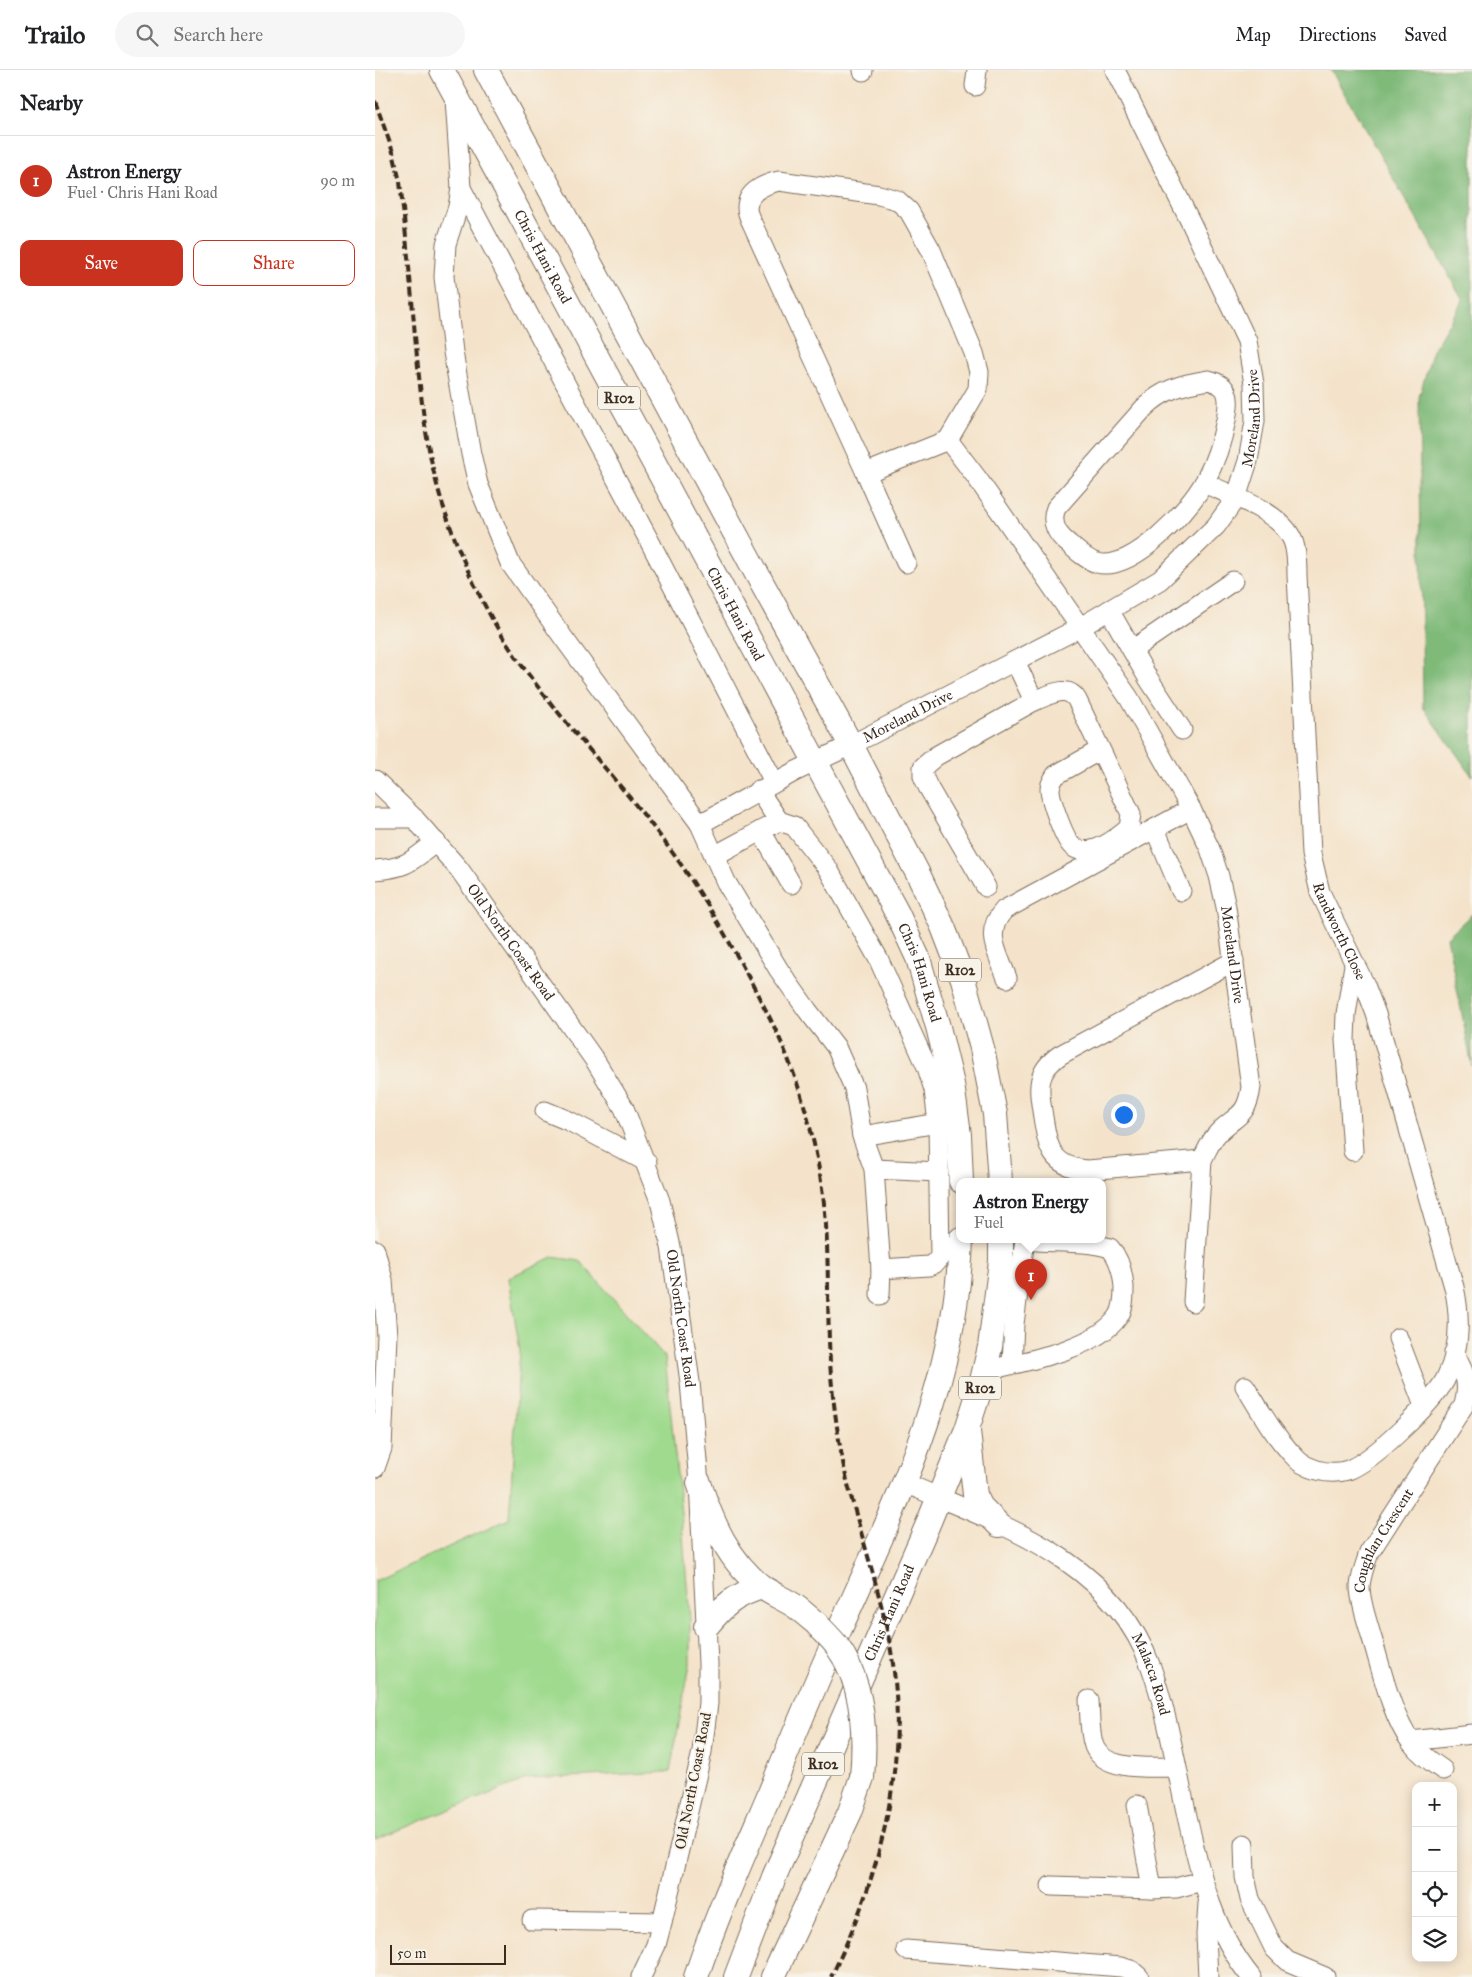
<!DOCTYPE html>
<html lang="en">
<head>
<meta charset="utf-8">
<style>
	body { margin:0; font-family:"IM FELL Great Primer",serif; background:#f6f6f6; color:#202124 }
	.controls { position:absolute; right:15px; bottom:15px; display:grid; overflow:hidden; border-radius:10px; box-shadow:0 2px 12px #0003 }
	.controls button { width:45px; height:45px; display:grid; place-items:center; padding:0; border:0; border-bottom:1px solid #e0e0e0; background:#fff; color:#202124; font:25px sans-serif }
	.scale { position:absolute; left:15px; bottom:12px; width:116px; box-sizing:border-box; padding-left:5px; border:2px solid #3b2a1e; border-top:0; font-size:14px; line-height:18px; white-space:nowrap; color:#3b2a1e; -webkit-text-stroke:4px #f7f3e8; paint-order:stroke }
	.you { position:absolute; left:748px; top:1044px; width:18px; height:18px; margin:-12px; border:4px solid #fff; border-radius:50%; background:#1a73e8; box-shadow:0 0 0 8px #1a73e833 }
	.badge { display:grid; place-items:center; width:32px; height:32px; border-radius:50%; background:#c8321e; color:#fff; font-size:16px; font-weight:700 }
	.pin { position:absolute; translate:-50% -41px; filter:drop-shadow(0 1px 2px #0008) }
	.pin::after { content:''; position:absolute; top:26px; width:18px; height:15px; background:inherit; clip-path:polygon(0 0,100% 0,50% 100%) }
	.popup { position:absolute; left:581px; top:1108px; width:150px; height:65px; box-sizing:border-box; display:grid; place-content:center; border-radius:10px; background:#fff; filter:drop-shadow(0 1px 4px #0005); font-size:16px; white-space:nowrap; color:#757577 }
	.popup b { font-size:19px; color:#202124 }
	.popup::after { content:''; position:absolute; left:50%; top:100%; margin-left:-10px; border:10px solid transparent; border-top-color:#fff }
	.list { margin:0; padding:0; list-style:none }
	h2 { display:flex; justify-content:space-between; align-items:center; height:65px; margin:0; padding:0 20px; font-size:21px }
	h2 small { font-size:16px; font-weight:400; color:#757577 }
	.list li { display:grid; grid-template-columns:32px 1fr auto; gap:15px; align-items:center; box-sizing:border-box; height:90px; padding:0 20px; border-top:1px solid #e0e0e0 }
	.list b { display:block; font-size:19px; white-space:nowrap }
	.list p { margin:0; font-size:16px; white-space:nowrap; color:#757577 }
	.list em { font-size:16px; font-style:normal; color:#757577 }
	.actions { display:flex; gap:10px; padding:15px 20px }
	.actions a { flex:1; padding:11px 0; border:1px solid #c8321e; border-radius:10px; text-align:center; font-size:18px; color:#c8321e }
	.actions .main { background:#c8321e; color:#fff }
	.icon { flex:none; width:28px; height:28px; fill:none; stroke:currentColor; stroke-width:2; stroke-linecap:round; stroke-linejoin:round }
	.map { position:relative; flex:none; width:1097px; height:1907px; overflow:hidden }
	header { display:flex; align-items:center; gap:30px; box-sizing:border-box; height:70px; padding:0 25px; background:#fff; border-bottom:1px solid #e0e0e0 }
	header strong { font-size:24px }
	nav { display:flex; gap:28px; margin-inline-start:auto; font-size:18px }
	.search { width:350px; height:45px; background:#f6f6f6; display:flex; align-items:center; gap:12px; box-sizing:border-box; padding:0 18px; border-radius:28px; color:#757577; font-size:19px }
	main { display:flex }
	aside { flex:1; background:#fff }
	.map>svg:first-child { display:block }
	.green { fill:#9fda8e; stroke:#6d8256 }
	.forest { fill:#7fba79; stroke:#5d724c }
	.lines { fill:none; stroke-linecap:round; stroke-linejoin:round }
	.minor-casing { stroke:#7c6b5a; stroke-width:21 }
	.major-casing { stroke:#7c6b5a; stroke-width:26 }
	.minor { stroke:#fff; stroke-width:19 }
	.major { stroke:#fff; stroke-width:24 }
	.rail { stroke:#3b2a1e; stroke-width:4; stroke-dasharray:8 4; stroke-linecap:butt }
	.major-bridge-casing { stroke:#7c6b5a; stroke-width:26; stroke-linecap:butt }
	.major-bridge { stroke:#fff; stroke-width:24 }
	.labels { text-anchor:middle; stroke-width:4; stroke-linejoin:round; paint-order:stroke }
	.shield { fill:#f7f3e8; stroke:#73665b; stroke-width:1 }
	.shield-label { font-size:14px; font-weight:bold; fill:#3b2a1e }
	.street-label { font-size:15px; fill:#3b2a1e; stroke:#f7f3e8 }
</style>
</head>
<body>
<header>
<strong>Trailo</strong>
<div class="search"><svg class="icon" aria-label="search" viewBox="0 0 24 24"><circle cx="10" cy="10" r="6"/><path d="M15 15l6 6"/></svg>Search here</div>
<nav><a>Map</a><a>Directions</a><a>Saved</a></nav>
</header>
<main>
<aside>
<h2>Nearby<small></small></h2>
<ul class="list">
<li><span class="badge">1</span><div><b>Astron Energy</b><p>Fuel · Chris Hani Road</p></div><em>90 m</em></li>
</ul>
<div class="actions"><a class="main">Save</a><a>Share</a></div>
</aside>
<div class="map">
<svg width="1097" height="1907" viewBox="0 0 1097 1907">
	<rect width="100%" height="100%" fill="#f7f3e8"/>
	<filter id="ink" filterUnits="userSpaceOnUse"><feTurbulence type="fractalNoise" baseFrequency=".02" numOctaves="2"/><feDisplacementMap in="SourceGraphic" scale="10" xChannelSelector="R" yChannelSelector="G"/><feConvolveMatrix kernelMatrix="1 2 1 2 8 2 1 2 1" color-interpolation-filters="sRGB"/></filter>
	<filter id="wash" filterUnits="userSpaceOnUse"><feTurbulence type="fractalNoise" baseFrequency=".0096" numOctaves="4" result="noise"/><feDisplacementMap in="SourceGraphic" scale="20" xChannelSelector="R" yChannelSelector="G"/><feGaussianBlur stdDeviation="1.12" result="paint"/><feColorMatrix in="noise" values="0 0 0 0 0 0 0 0 0 0 0 0 0 0 0 0 0 1.4 0 .05"/><feComposite in="paint" operator="in"/></filter>
	<g filter="url(#wash)">
		<rect width="100%" height="100%" fill="#f4e3ca"/>
		<path class="green" d="M177 1187 205 1191 290 1287 306 1443 315 1549V1594L295 1702 152 1709 0 1769V1511L134 1449 145 1280 133 1208Z"/>
		<path class="forest" d="M956 0H1097V706L1048 637 1044 327 1058 280 1088 230Z
			M1097 844V996L1072 867Z"/>
	</g>
	<g filter="url(#ink)">
		<g class="lines">
			<defs>
				<g id="minor">
					<path d="M488 1V0"/>
					<path d="M600 16 602 0"/>
					<path d="M80 29 86 118 83 137 71 174 69 207 78 282 96 384 103 414 135 493 190 570 325 754"/>
					<path d="M404 111 504 125 522 130 534 141 556 180 599 283 604 302 603 319 573 370 491 403 377 153C375 149 372 142 372 138 372 121 391 114 404 111Z"/>
					<path d="M86 118 276 474 399 712"/>
					<path d="M834 310C839 312 844 313 848 317 856 325 853 339 851 350 847 371 840 392 830 411 815 439 757 503 722 493 712 490 702 481 694 474 682 465 675 452 681 438L769 338C788 319 808 314 834 310Z"/>
					<path id="s1" d="M573 370 602 408 754 628 816 739 835 779 844 806 851 837 876 1017C872 1047 862 1044 843 1063 836 1070 832 1080 827 1090L818 1232"/>
					<path d="M491 403 531 493"/>
					<path id="s2" d="M829 413C855 425 907 442 918 471 922 481 922 494 922 505L935 764 936 784 945 822 990 915 1001 944 1079 1217C1086 1248 1085 1281 1070 1310 1057 1333 998 1391 973 1400 957 1405 940 1401 926 1393 922 1390 918 1385 915 1382 896 1361 885 1340 870 1316"/>
					<path d="M734 540 773 608 807 660"/>
					<path d="M757 580 858 511"/>
					<path d="M659 631C673 626 692 613 702 630L756 744 754 758C741 769 716 789 698 777 690 772 675 729 675 719 675 713 678 710 681 705L725 680"/>
					<path id="s3" d="M0 710 39 748 84 799 221 992 249 1038 285 1131 296 1177 315 1312 324 1413 333 1593V1633L327 1682 287 1852 281 1875 266 1907"/>
					<path d="M383 720 404 751 419 756 453 799 503 888 552 997 559 1020 563 1053 565 1187 559 1194 554 1196 506 1199"/>
					<path d="M0 748H39"/>
					<path d="M780 759 806 821"/>
					<path d="M386 761 416 814"/>
					<path d="M339 786 404 751"/>
					<path d="M0 800C32 798 36 791 61 772"/>
					<path d="M611 817 553 717 548 706V697L561 686 659 631 640 591"/>
					<path d="M632 908C623 883 608 863 629 840L816 739"/>
					<path d="M170 1041 194 1051 272 1092"/>
					<path d="M487 1066 563 1053"/>
					<path d="M978 1081 970 970 971 944 979 895"/>
					<path d="M827 1090 713 1100C676 1097 673 1078 668 1047 664 1020 659 1003 685 985L859 891"/>
					<path d="M499 1099 564 1102"/>
					<path d="M0 1180 8 1210 12 1266 7 1378 0 1398"/>
					<path id="s4" d="M505 1225 506 1199 499 1099 487 1066 479 1018 461 977 433 941 404 900 351 812 325 754 419 702 476 675 704 558 785 510 841 456 861 428 873 391 880 351 879 314 872 271 817 155 740 0"/>
					<path d="M1023 1268 1049 1336"/>
					<path d="M637 1294 639 1254 650 1169"/>
					<path d="M609 1301C646 1292 720 1280 743 1247 749 1239 749 1227 749 1217 748 1204 744 1188 735 1178 709 1170 678 1173 650 1170"/>
					<path id="s5" d="M530 1413C626 1455 737 1489 776 1597 794 1648 802 1703 814 1755 826 1809 840 1863 876 1907"/>
					<path d="M714 1630C715 1644 714 1662 719 1676 729 1702 778 1697 800 1697"/>
					<path d="M1036 1671 1097 1664"/>
					<path id="s6" d="M1068 1700C1056 1692 1045 1684 1036 1672 1016 1645 1006 1597 996 1565 992 1550 985 1532 985 1516 986 1505 990 1494 994 1483L1089 1335C1095 1313 1090 1303 1079 1283"/>
					<path d="M762 1735 777 1819"/>
					<path d="M869 1774 870 1807 875 1829 899 1878 912 1891 950 1907"/>
					<path d="M676 1816 777 1819 801 1818 827 1811"/>
					<path d="M157 1850 287 1852"/>
					<path d="M531 1880 746 1897 756 1900 764 1907"/>
					<path d="M833 1907 831 1865 833 1833"/>
				</g>
				<g id="major">
					<path id="s7" d="M67 0 522 843 543 888 563 957 577 1014 584 1065 586 1111"/>
					<path d="M111 0 389 517 476 675 543 804 568 857 588 909 607 978 620 1044 625 1111"/>
					<path d="M593 1361 600 1425 606 1437 624 1455"/>
					<path d="M324 1413C337 1452 353 1491 387 1517 397 1524 409 1529 420 1536 427 1541 434 1548 441 1553"/>
					<path d="M331 1557C349 1535 360 1525 387 1517"/>
					<path d="M321 1907C342 1844 369 1784 395 1723 417 1670 439 1616 463 1563 521 1434 582 1313 586 1169"/>
					<path id="s8" d="M361 1907 399 1807 553 1454 592 1359 605 1319 615 1277 626 1191V1169"/>
					<path d="M398 1907 475 1742 487 1707"/>
				</g>
			</defs>
			<use href="#minor" class="minor-casing"/>
			<use href="#major" class="major-casing"/>
			<use href="#minor" class="minor"/>
			<use href="#major" class="major"/>
			<path class="rail" d="M0 31 18 82 25 112C31 164 36 215 40 266 46 327 51 389 72 447 90 500 117 556 151 601 195 661 247 714 291 774 328 823 358 877 386 931 422 997 442 1068 450 1142 455 1200 451 1258 457 1316 460 1345 464 1374 470 1402 483 1458 503 1513 514 1570 537 1686 507 1803 456 1907"/>
			<defs>
				<path id="major-bridge" d="M441 1553C448 1561 456 1568 462 1576 489 1613 491 1663 487 1707"/>
			</defs>
			<use href="#major-bridge" class="major-bridge-casing"/>
			<use href="#major-bridge" class="major-bridge"/>
		</g>
	</g>
	<g class="labels">
		<g class="shield">
			<rect x="223" y="316.5" width="42" height="23" rx="4"/>
			<rect x="564" y="888.5" width="42" height="23" rx="4"/>
			<rect x="584" y="1306.5" width="42" height="23" rx="4"/>
			<rect x="427" y="1682.5" width="42" height="23" rx="4"/>
		</g>
		<g class="shield-label">
			<text x="244" y="333">R102</text>
			<text x="585" y="905">R102</text>
			<text x="605" y="1323">R102</text>
			<text x="448" y="1699">R102</text>
		</g>
		<g class="street-label">
			<text dy="5" stroke="none"><textPath href="#s7" startOffset="212">Chris Hani Road</textPath></text>
			<text dy="5" stroke="none"><textPath href="#s4" startOffset="1232">Moreland Drive</textPath></text>
			<text dy="5" stroke="none"><textPath href="#s7" startOffset="618">Chris Hani Road</textPath></text>
			<text dy="5" stroke="none"><textPath href="#s4" startOffset="751">Moreland Drive</textPath></text>
			<text dy="5" stroke="none"><textPath href="#s2" startOffset="505">Randworth Close</textPath></text>
			<text dy="5" stroke="none"><textPath href="#s3" startOffset="212">Old North Coast Road</textPath></text>
			<text dy="5" stroke="none"><textPath href="#s1" startOffset="595">Moreland Drive</textPath></text>
			<text dy="5" stroke="none"><textPath href="#s7" startOffset="1022">Chris Hani Road</textPath></text>
			<text dy="5" stroke="none"><textPath href="#s3" startOffset="632">Old North Coast Road</textPath></text>
			<text dy="5" stroke="none"><textPath href="#s6" startOffset="259">Coughlan Crescent</textPath></text>
			<text dy="5" stroke="none"><textPath href="#s8" startOffset="395">Chris Hani Road</textPath></text>
			<text dy="5" stroke="none"><textPath href="#s5" startOffset="324">Malacca Road</textPath></text>
			<text transform="translate(318 1711) rotate(-79)" y="5">Old North Coast Road</text>
		</g>
	</g>
</svg>
<div class="controls">
<button>+</button>
<button>−</button>
<button><svg class="icon" aria-label="locate" viewBox="0 0 24 24"><circle cx="12" cy="12" r="6"/><path d="M12 2v4M12 18v4M2 12h4M18 12h4"/></svg></button>
<button><svg class="icon" aria-label="layers" viewBox="0 0 24 24"><path d="M12 4l9 5-9 5-9-5zM3 14l9 5 9-5"/></svg></button>
</div>
<div class="scale">50 m</div>
<div class="you"></div>
<div class="pin badge" style="left:656px;top:1230px">1</div>
<div class="popup"><b>Astron Energy</b>Fuel</div>
</div>
</main>
</body>
</html>
